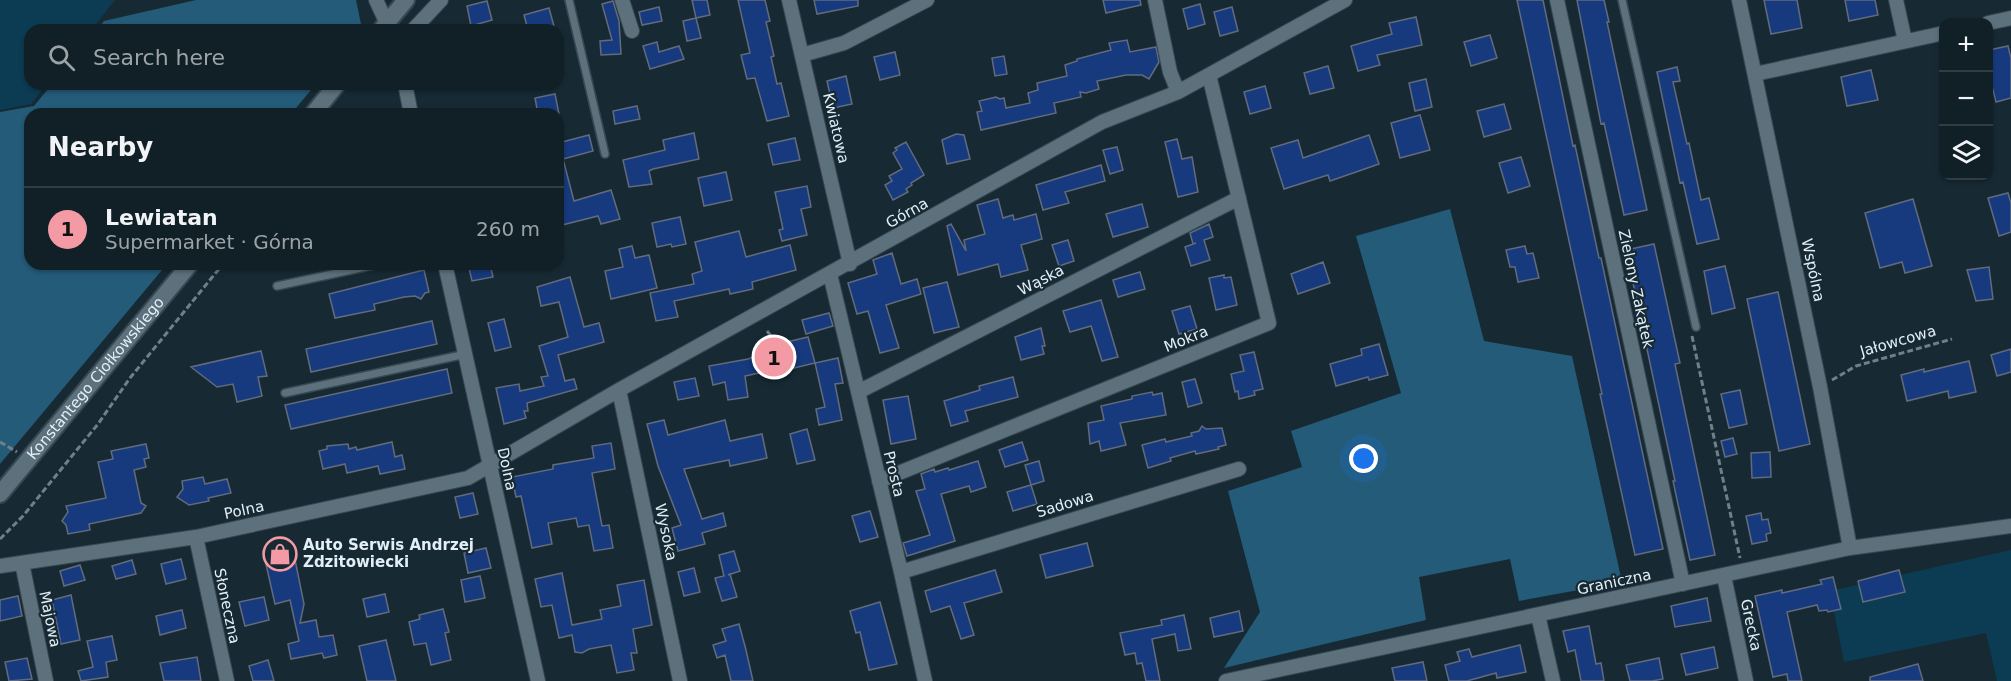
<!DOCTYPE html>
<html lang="en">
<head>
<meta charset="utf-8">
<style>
	body { margin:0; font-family:"DejaVu Sans",sans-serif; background:#1e2d33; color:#f1f3f6 }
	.controls { position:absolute; right:18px; top:18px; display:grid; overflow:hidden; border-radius:12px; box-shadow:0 2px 4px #0004 }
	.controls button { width:54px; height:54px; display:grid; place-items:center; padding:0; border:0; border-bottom:2px solid #303e44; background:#112027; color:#f1f3f6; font:30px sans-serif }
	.you { position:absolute; left:1364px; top:459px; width:21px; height:21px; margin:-15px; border:4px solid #fff; border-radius:50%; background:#1a73e8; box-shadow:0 0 0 9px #1a73e833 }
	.badge { display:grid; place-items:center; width:39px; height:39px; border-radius:50%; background:#f49aa5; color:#111; font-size:20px; font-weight:700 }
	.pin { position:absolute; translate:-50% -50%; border:3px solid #fff; box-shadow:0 2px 6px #0006 }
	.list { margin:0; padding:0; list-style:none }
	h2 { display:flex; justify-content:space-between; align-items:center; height:78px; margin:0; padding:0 24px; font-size:26px }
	h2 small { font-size:20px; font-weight:400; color:#9ca3a7 }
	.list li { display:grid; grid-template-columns:39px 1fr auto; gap:18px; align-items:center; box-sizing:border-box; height:84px; padding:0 24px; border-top:2px solid #303e44 }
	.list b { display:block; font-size:22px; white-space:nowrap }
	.list p { margin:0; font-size:20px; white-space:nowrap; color:#9ca3a7 }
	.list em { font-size:20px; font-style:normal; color:#9ca3a7 }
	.icon { flex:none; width:33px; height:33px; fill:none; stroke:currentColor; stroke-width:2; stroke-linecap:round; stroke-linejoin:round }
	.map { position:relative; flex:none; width:2011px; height:681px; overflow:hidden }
	.search { position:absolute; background:#112027; box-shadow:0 2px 4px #0004; left:24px; top:24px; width:540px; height:66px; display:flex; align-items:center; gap:15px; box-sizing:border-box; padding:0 21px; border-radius:18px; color:#9ca3a7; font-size:22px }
	.panel { position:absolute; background:#112027; box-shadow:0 2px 4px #0004; left:24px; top:108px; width:540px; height:162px; border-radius:18px }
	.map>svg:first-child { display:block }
	.green { fill:#0b3c53 }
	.forest { fill:#245b78 }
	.building { fill:#173a7f; stroke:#616b7c; stroke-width:1.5 }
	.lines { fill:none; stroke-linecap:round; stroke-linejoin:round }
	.service-casing { stroke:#384750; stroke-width:10 }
	.minor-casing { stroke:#384750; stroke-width:16 }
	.tertiary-casing { stroke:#384750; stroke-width:20 }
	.path { stroke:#708088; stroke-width:3; stroke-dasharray:6 3; stroke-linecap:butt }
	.service { stroke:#5d717d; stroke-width:7 }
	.minor { stroke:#5d717d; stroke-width:14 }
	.tertiary { stroke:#5d717d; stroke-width:16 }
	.labels { text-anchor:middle; stroke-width:4.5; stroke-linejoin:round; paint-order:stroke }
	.street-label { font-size:15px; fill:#e3eff6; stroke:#172a34 }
	.poi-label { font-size:15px; font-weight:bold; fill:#e3eff6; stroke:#172a34; text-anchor:start }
</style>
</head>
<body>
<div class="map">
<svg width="2011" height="681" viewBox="0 0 2011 681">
	<rect width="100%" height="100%" fill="#172a34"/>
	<path class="green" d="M0 0H115L91 30H30V84H47L31 104 0 110Z
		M2011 550V681H1997L1986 633 1844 662 1830 591Z"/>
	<path class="forest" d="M196 0H356L362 29 97 30 104 21Z
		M52 84H316L291 114H30V264H167L0 464V112L34 106Z
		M1450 209 1484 341 1572 356 1622 582 1519 601 1510 559 1419 577 1426 620 1224 668 1260 612 1228 491 1302 467 1291 431 1401 393 1356 236Z"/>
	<path class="building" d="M692 0H707L710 15 696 18Z
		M738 0H765L770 21 766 22 774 56 771 57 777 84 781 83 789 116 767 121 755 78 747 79 741 55 750 53Z
		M814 0H858V6L817 14Z
		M1103 0H1140L1141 5 1106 13Z
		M1517 0H1543L1573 146 1575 145 1599 258H1601L1663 549 1635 555 1600 394H1602Z
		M1577 0H1604L1609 22H1607L1647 210 1624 215 1604 123 1601 124Z
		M1764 0H1797L1802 28 1771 34Z
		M1845 0H1875L1878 15 1849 21Z
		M487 1 492 20 471 26 467 6Z
		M613 1 619 21 621 54 601 55 600 41 612 40 602 4Z
		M1200 4 1205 24 1188 29 1183 9Z
		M659 7 662 21 642 25 639 12Z
		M1232 7 1238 31 1220 36 1214 12Z
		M549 8 555 30H528L524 15Z
		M1416 17 1422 45 1377 55 1380 65 1358 71 1351 46 1392 34 1389 23Z
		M696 18 701 38 687 41 683 21Z
		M1490 35 1497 58 1471 66 1464 42Z
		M1127 40 1130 52 1156 47 1159 62 1149 79 1142 75H1126L1097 81 1099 89 1086 93 1080 92 1081 97 1054 103 1056 113 981 130 977 112 982 111 979 101 996 97 1000 99 1004 98 1006 108 1030 103 1028 93 1038 90 1037 83 1067 76 1065 65 1077 61V59L1111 50 1109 43Z
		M657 42 659 52 679 46 684 59 650 69 643 46Z
		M2008 46 2011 58V98L1996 102 1992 86 1989 87V67L1992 66 1989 50Z
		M895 52 900 75 880 80 874 57Z
		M1004 56 1007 74 995 76 992 58Z
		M1328 66 1334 88 1310 94 1304 73Z
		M1677 67 1680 81 1673 82 1687 144 1689 143 1701 200 1709 198 1719 239 1697 244 1683 182 1680 183 1657 72Z
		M1871 70 1878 100 1847 106 1841 77Z
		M846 76 852 104 833 108 827 81Z
		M1426 79 1432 107 1415 111 1409 83Z
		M1265 86 1271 108 1250 114 1244 92Z
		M555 94 559 114H538L535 98Z
		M1504 104 1511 129 1484 137 1477 111Z
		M637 106 640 119 615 124 613 111Z
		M1420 115 1430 150 1400 158 1391 123Z
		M694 133 699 159 653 169 649 171 652 184 629 187 623 160 665 150 663 140Z
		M956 134 964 135 970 159 947 164 942 140Z
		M589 135 593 151 563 159 574 201 611 190 620 219 601 224 598 216 562 225 558 209V143Z
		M1369 135 1379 164 1330 181 1328 175 1284 189 1271 148 1298 140 1303 158Z
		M795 138 800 160 773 165 768 144Z
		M1177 139 1182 159 1192 157 1198 192 1178 197 1165 142Z
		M906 142 924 175 911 183 912 185 906 189 908 192 893 200 885 185 892 181 889 176 902 169 893 153 897 150 895 148Z
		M1117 147 1123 170 1110 174 1103 150Z
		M1521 157 1530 186 1508 193 1499 163Z
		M1101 165 1105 181 1065 192 1069 203 1043 210 1036 185Z
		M726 172 732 200 704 206 698 178Z
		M807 186 811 207 801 209 807 235 782 241 779 230 783 229 775 192Z
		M2008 193 2011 203V232L1999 236 1988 198Z
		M998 199 1003 218 1013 215 1014 220 1036 214 1042 239 1021 245 1028 270 1001 277 998 264 958 275 947 226 951 224 966 251 964 240 985 234 977 205Z
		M1913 199 1932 266 1905 273 1902 262 1880 268 1865 213Z
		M1142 204 1148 227 1113 237 1106 214Z
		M680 217 686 244 672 247 671 244 657 247 652 223Z
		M1209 224 1213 237 1204 240 1210 260 1191 266 1185 247 1196 243 1193 244 1190 233Z
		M739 231 746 257 790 245 796 270 752 282 753 289 730 294 729 289 674 301 678 317 656 321 650 293 694 284 692 274 702 271 695 242Z
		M1068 240 1074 261 1059 266 1052 245Z
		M1654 244 1680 363 1675 364 1715 555 1690 560 1673 481H1675L1626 250Z
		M632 246 635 258 649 255 657 288 611 299 605 271 623 267 619 249Z
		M1525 246 1527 254 1533 253 1539 278 1518 282 1515 267H1510L1506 250Z
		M892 253 901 284 917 279 921 294 886 305 899 348 880 353 868 311 857 314 848 283 877 274 873 260Z
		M1323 262 1330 283 1298 294 1291 274Z
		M468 264H490L493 277 472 281Z
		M1725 266 1735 308 1712 314 1704 271Z
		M1989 267 1993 299 1976 301 1967 270Z
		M424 270 429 292 425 293 421 299 415 296 404 297 374 304 375 310 335 318 329 294Z
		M1140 272 1145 289 1118 297 1113 280Z
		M1224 275V278L1231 277 1237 305 1216 310 1209 278Z
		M570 277 584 327 599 323 604 342 558 355 565 381 574 379 577 389 527 403 528 411H524L526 418 504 424 496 388 519 384 520 391 544 386 541 377 548 376 539 346 568 337 559 302 541 306 537 287Z
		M947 282 959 327 934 333 923 288Z
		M1778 292 1810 444 1779 451 1747 299Z
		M1101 300 1118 357 1102 361 1091 326 1070 332 1063 311Z
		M1190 306 1197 329 1179 334 1172 311Z
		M829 313 833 326 806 334 802 320Z
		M504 319 511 347 495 351 488 323Z
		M432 321 437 344 311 372 306 349Z
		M1041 328 1045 346H1042L1044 354 1021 360 1015 337Z
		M808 337 815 363 769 374 768 371 745 376 748 397 728 400 725 382 713 385 709 366 748 359 759 355 758 349Z
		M1379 344 1388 375 1369 380 1368 377 1336 386 1330 364 1362 355 1361 349Z
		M2011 349V372L1997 376 1991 355Z
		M261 351 267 376 258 377 262 396 237 402 233 384 217 387 191 367Z
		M1254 352 1263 389 1254 391 1255 395 1239 399 1238 391 1235 392 1231 374 1244 371 1240 355Z
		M838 358 843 383 835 384 842 420 819 425 816 409 825 407 815 363Z
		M1969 361 1976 392 1949 398 1948 391 1907 401 1901 375 1924 369V372Z
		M447 369 452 393 291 429 285 405Z
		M1013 377 1018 397 965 411 968 421 951 426 944 401 980 390 979 386Z
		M695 378 699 396 678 400 674 382Z
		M1195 379 1202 403 1188 407 1182 382Z
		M1740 390 1747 424 1729 428 1721 394Z
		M1152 392 1153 395 1162 393 1166 415 1120 423 1126 445 1101 451 1099 441 1090 444 1088 423 1104 420 1101 406 1132 399V396Z
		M908 396 916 439 891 444 883 400Z
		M664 420 668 435 725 420 730 441 762 434 767 458 730 466 729 460 684 469 702 519 723 513 726 526 702 533 705 544 678 551 672 528 681 525 658 466 647 424Z
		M1202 426 1206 429 1222 428 1226 445 1218 447 1219 449 1196 454 1195 451 1170 458 1171 461 1148 468 1142 445 1165 439 1166 442 1192 436 1191 433 1199 431Z
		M807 429 815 460 797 464 790 434Z
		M1733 438 1737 454 1725 457 1721 441Z
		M392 442 395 457 402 455 405 469 380 474 378 466 347 473 345 464 323 469 319 451 327 449V446L348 444 349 449 356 447 357 450Z
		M1022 442 1028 460 1005 467 999 450Z
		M611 443 615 469 592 473 602 526 609 525 613 548 594 551 589 525 578 527 576 518 548 523 552 544 532 548 521 496 516 497 512 477 553 469V465L594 458 592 446Z
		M146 444 149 458 144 459 146 467 134 470 141 503 146 506 141 513 89 524 90 530 68 534 66 525 62 521 68 512 66 506 106 498 98 462 113 459 111 451Z
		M1770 452 1771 477 1752 478 1751 453Z
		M978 461 986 487 971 492 969 486 941 494 955 541 907 556 903 543 930 535 916 491 925 489 921 474 934 469 935 472 948 468 949 470Z
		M1039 461 1044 481 1031 485 1025 465Z
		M203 477 205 484 227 479 231 493 208 498 209 501 189 505 177 497 183 489 182 481Z
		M1031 485 1037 504 1013 511 1007 492Z
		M473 493 478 514 460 518 455 497Z
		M870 511 878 537 860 542 852 516Z
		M1761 513 1762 520 1768 519 1771 533 1766 534 1767 541 1752 544 1746 516Z
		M1087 543 1093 566 1046 578 1040 555Z
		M292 545 304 604 300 623 316 620 319 637 333 635 337 655 324 658 322 653 291 659 288 644 299 641 290 600 275 604 263 551Z
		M486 548 491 568 468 573 464 553Z
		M734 551 740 571 728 575 730 574 737 597 722 601 715 578 724 576 719 555Z
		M181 559 186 579 166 584 161 564Z
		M132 560 136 574 116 579 112 566Z
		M80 565 85 580 64 586 60 571Z
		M694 568 700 592 684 596 678 572Z
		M995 570 1002 592 964 603 974 635 961 639 950 606 931 612 925 591Z
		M1899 570 1905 592 1863 602 1858 581Z
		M562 573 572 625 602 619 600 610 621 606 617 585 644 580 652 625 633 629 637 653H631L634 670 617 673 611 645 589 649 582 653 575 652 572 635 559 638 552 605 541 607 535 579Z
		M480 576 485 598 465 602 461 580Z
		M1833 577 1841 609 1828 612 1827 610 1819 611 1817 605 1787 612 1802 681H1788L1787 674 1773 677 1755 596 1782 590V593L1822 584 1820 580Z
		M385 594 389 612 367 617 363 599Z
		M71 595 80 640 61 644 52 600Z
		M18 596 22 616 0 621V600Z
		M264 597 269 620 245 626 239 602Z
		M1707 598 1711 621 1675 627 1671 606Z
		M880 602 897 664 869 670 860 632 856 633 850 611Z
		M443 609 449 632 445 633 451 660 431 665 426 643 414 645 409 622 420 619 419 615Z
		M182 610 186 628 160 635 156 616Z
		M1239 611 1243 631 1214 637 1210 618Z
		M1184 615 1191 649 1178 651 1175 634 1152 639 1160 681H1146L1142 663 1137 664 1135 653 1125 655 1120 633 1162 625 1161 620Z
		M739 624 746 650 753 681H731L725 655 717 658 713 645 726 641 722 629Z
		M1589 626 1596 664 1601 663 1604 681H1581L1575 650 1568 652 1563 631Z
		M112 636 117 660 106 662 108 677 81 681 78 671 93 667 87 641Z
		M386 640 396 681H367L359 646Z
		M1520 645 1526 672 1497 678 1496 673 1467 681H1449L1445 665 1460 661 1457 652 1469 649 1472 657Z
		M1714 647 1718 668 1686 675 1681 654Z
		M197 657 201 681H164L160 663Z
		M27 658 32 679 9 681 5 662Z
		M1659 658 1663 679 1652 681H1630L1626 665Z
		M268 660 274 681H253L249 666Z
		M1423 662 1427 681H1395L1392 668Z
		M1918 664 1923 681H1870V677Z"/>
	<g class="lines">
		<defs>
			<path id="service" d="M569 0 605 154
				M1622 0 1696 327
				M277 286 379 264
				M285 393 466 354"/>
			<path id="minor" d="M376 0 390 30
				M622 0 632 31
				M789 0 850 264
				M1155 0 1170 72 1178 92
				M1557 0 1683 584
				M1739 0 1820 387 1850 548
				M1896 0 1905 41
				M1988 23 2011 18
				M413 30 441 0
				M802 55 844 43 927 0
				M1755 74 1944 33
				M405 84 411 114
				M445 264 538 681
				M830 274 901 572 925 681
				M619 390 680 681
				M858 392 1239 198
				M879 481 1269 323 1209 75
				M196 537 227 681
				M22 563 46 681
				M0 566 196 537 468 478 619 390 1102 122 1178 92 1345 0
				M901 572 1239 469
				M1724 576 1746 681
				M1538 615 1553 681
				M1226 681 1850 548 2011 526"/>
			<g id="tertiary">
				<path d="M381 30 406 0"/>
				<path d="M313 114 337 84"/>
				<path id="s1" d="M0 494 190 264"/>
			</g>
		</defs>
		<use href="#service" class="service-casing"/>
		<use href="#minor" class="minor-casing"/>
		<use href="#tertiary" class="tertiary-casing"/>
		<path class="path" d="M767 331 772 337
			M1692 336 1740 558
			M1832 380 1856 366 1952 339
			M0 442 17 452
			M0 539 23 516 98 424 130 378 223 264"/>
		<use href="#service" class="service"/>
		<use href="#minor" class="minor"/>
		<use href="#tertiary" class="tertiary"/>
	</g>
	<defs>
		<symbol id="shop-ring" viewBox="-11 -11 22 22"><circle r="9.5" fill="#172a34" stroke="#f49aa5" stroke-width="1.5"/><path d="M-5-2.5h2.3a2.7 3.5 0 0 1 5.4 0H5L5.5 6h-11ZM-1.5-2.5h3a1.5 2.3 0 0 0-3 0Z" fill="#f49aa5"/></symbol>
	</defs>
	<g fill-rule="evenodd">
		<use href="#shop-ring" x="261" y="535" width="38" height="38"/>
	</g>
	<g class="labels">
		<g class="street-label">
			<text transform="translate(836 128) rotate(77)" y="5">Kwiatowa</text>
			<text transform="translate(907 213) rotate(-29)" y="5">Górna</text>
			<text transform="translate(1813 270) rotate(78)" y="5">Wspólna</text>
			<text transform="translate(1041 280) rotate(-27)" y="5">Wąska</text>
			<text transform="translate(1636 289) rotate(78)" y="5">Zielony Zakątek</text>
			<text transform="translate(1186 339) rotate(-22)" y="5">Mokra</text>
			<text transform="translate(1898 341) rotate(-16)" y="5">Jałowcowa</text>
			<text dy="5" stroke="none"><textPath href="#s1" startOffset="150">Konstantego Ciołkowskiego</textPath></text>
			<text transform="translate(507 469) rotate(78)" y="5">Dolna</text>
			<text transform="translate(894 474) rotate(76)" y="5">Prosta</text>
			<text transform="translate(1065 504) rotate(-17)" y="5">Sadowa</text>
			<text transform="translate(244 510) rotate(-12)" y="5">Polna</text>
			<text transform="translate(666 532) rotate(78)" y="5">Wysoka</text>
			<text transform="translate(1614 582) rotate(-12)" y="5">Graniczna</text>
			<text transform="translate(227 606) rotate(78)" y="5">Słoneczna</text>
			<text transform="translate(50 619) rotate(78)" y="5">Majowa</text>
			<text transform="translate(1751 625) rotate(78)" y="5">Grecka</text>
		</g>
		<g class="poi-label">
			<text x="303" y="550">Auto Serwis Andrzej<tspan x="303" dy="17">Zdzitowiecki</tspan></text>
		</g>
	</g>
</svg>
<div class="controls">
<button>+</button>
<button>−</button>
<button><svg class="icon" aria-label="layers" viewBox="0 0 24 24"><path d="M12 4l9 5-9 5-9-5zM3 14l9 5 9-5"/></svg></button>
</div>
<div class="you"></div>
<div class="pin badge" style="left:774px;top:357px">1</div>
<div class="search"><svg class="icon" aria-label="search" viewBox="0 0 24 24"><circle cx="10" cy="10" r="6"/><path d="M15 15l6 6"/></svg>Search here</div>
<section class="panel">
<h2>Nearby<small></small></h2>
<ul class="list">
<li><span class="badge">1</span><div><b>Lewiatan</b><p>Supermarket · Górna</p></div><em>260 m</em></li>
</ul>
</section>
</div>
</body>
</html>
